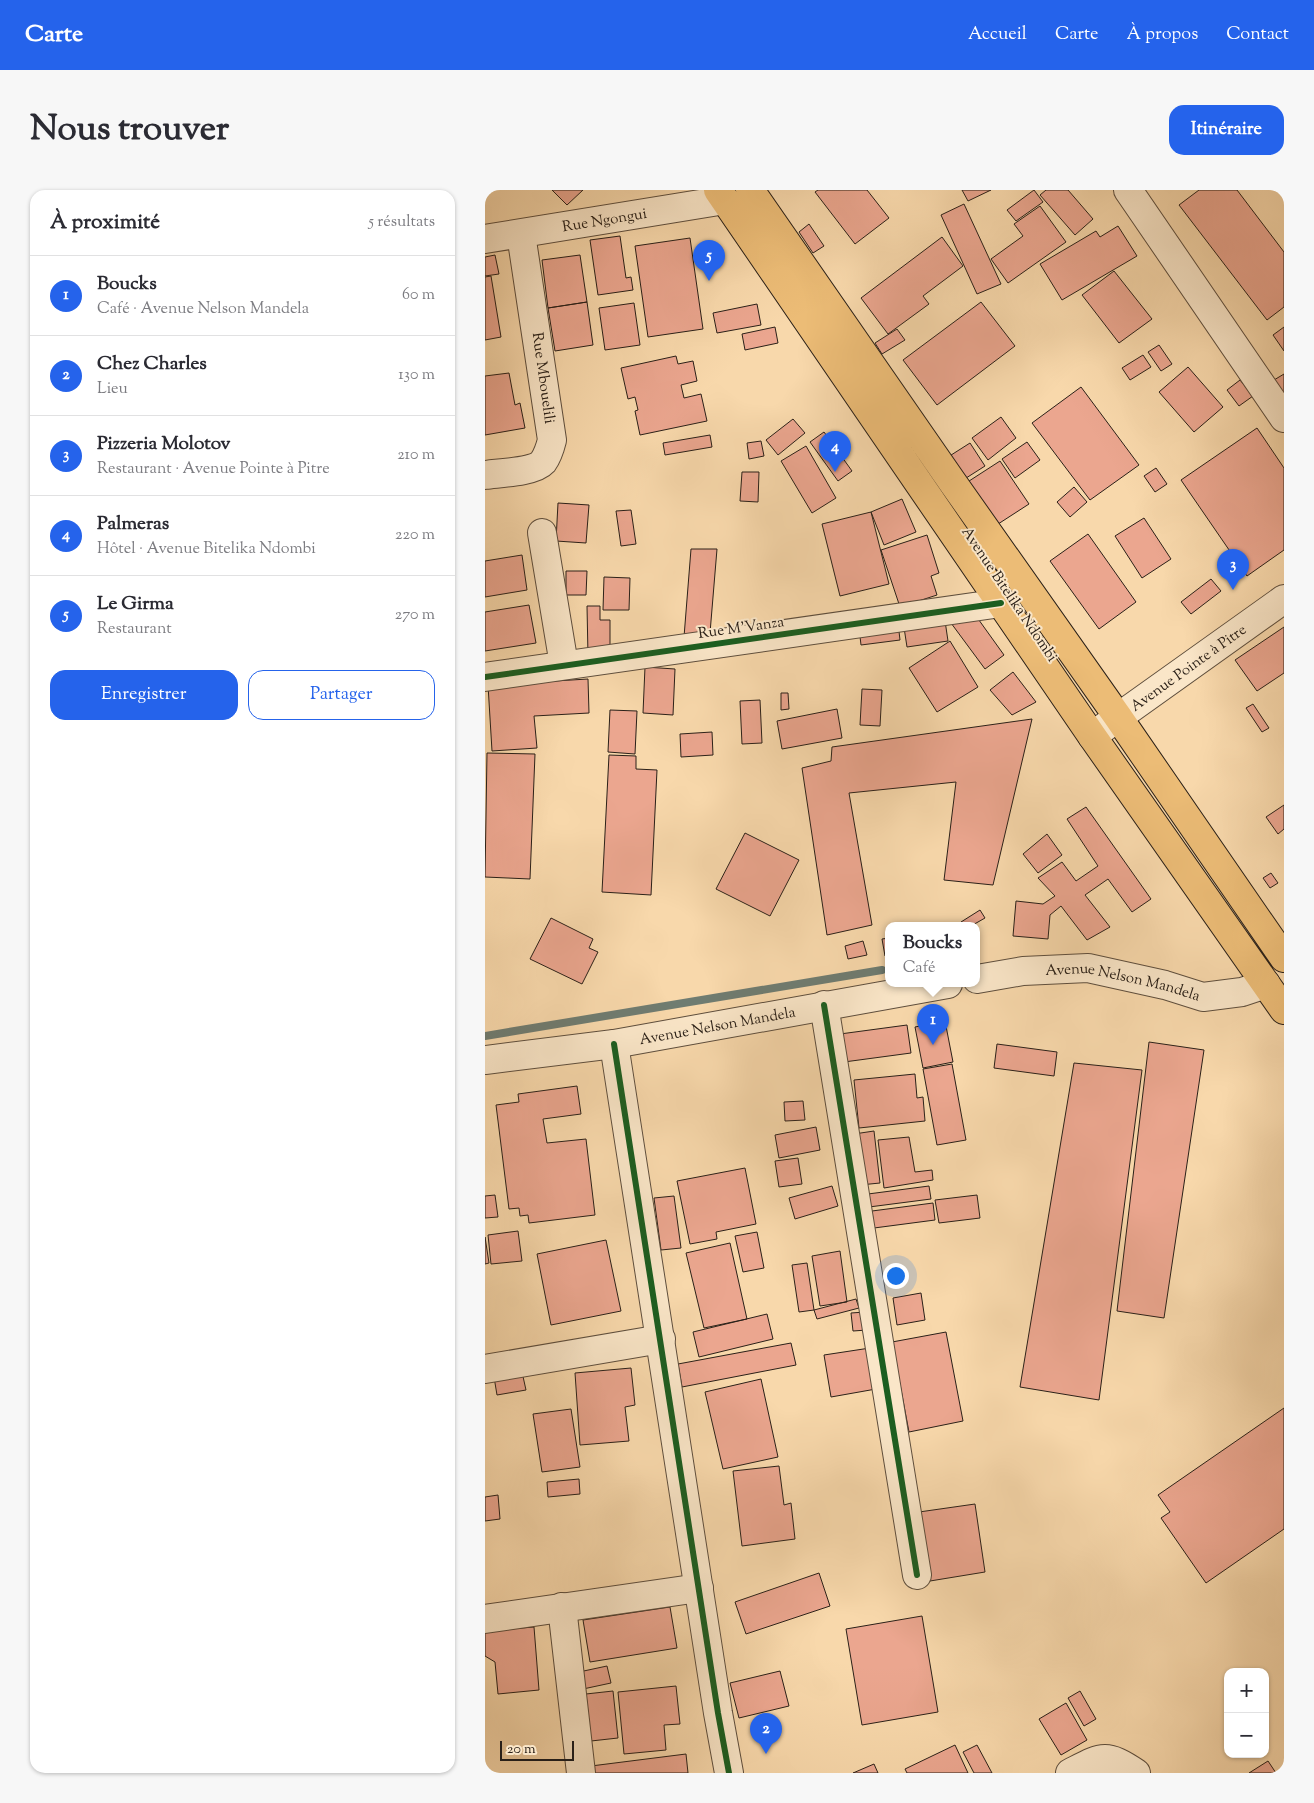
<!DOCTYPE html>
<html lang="fr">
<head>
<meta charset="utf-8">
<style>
	body { margin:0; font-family:"Sorts Mill Goudy",serif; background:#f7f7f7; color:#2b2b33 }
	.controls { position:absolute; right:15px; bottom:15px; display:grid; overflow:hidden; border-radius:10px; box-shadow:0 1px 4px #0004 }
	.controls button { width:45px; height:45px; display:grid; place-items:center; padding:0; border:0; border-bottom:1px solid #e1e1e2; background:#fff; color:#2b2b33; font:25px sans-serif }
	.scale { position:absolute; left:15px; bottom:12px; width:74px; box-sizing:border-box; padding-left:5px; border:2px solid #2a2018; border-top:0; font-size:14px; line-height:18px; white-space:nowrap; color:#2a2018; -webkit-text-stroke:4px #fae6c8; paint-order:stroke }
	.you { position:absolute; left:410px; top:1085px; width:18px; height:18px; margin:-12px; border:4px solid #fff; border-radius:50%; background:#1a73e8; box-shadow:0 0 0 8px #1a73e833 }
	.badge { display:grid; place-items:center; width:32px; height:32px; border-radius:50%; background:#2563eb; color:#fff; font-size:16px; font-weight:700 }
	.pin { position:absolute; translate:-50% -41px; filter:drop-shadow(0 1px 2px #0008) }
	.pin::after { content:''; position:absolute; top:26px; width:18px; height:15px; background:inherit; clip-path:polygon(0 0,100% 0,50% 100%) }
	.popup { position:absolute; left:400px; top:732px; width:95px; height:65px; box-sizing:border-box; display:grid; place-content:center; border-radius:10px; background:#fff; filter:drop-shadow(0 1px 4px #0005); font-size:16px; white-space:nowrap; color:#7c7c81 }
	.popup b { font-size:19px; color:#2b2b33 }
	.popup::after { content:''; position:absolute; left:50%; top:100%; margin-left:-10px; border:10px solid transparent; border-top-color:#fff }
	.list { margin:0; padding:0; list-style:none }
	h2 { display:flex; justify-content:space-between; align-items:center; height:65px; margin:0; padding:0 20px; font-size:21px }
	h2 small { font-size:16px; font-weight:400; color:#7c7c81 }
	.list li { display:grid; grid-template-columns:32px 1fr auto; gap:15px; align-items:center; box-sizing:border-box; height:80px; padding:0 20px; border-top:1px solid #e1e1e2 }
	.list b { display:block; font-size:19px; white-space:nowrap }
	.list p { margin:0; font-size:16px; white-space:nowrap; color:#7c7c81 }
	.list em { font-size:16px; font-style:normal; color:#7c7c81 }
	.actions { display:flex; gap:10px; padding:15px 20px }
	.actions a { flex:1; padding:11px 0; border:1px solid #2563eb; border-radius:15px; text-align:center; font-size:18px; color:#2563eb }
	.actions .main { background:#2563eb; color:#fff }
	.map { position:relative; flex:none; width:799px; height:1583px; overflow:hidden; border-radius:15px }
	header { display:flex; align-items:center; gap:30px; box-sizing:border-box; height:70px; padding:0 25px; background:#2563eb; color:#fff }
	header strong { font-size:24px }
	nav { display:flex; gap:28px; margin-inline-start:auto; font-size:18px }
	.intro { display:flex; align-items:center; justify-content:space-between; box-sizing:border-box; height:120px; padding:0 30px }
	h1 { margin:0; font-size:35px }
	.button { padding:12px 22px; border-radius:15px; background:#2563eb; color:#fff; font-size:18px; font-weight:700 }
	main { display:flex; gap:30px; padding:0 30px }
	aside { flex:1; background:#fff; border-radius:15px; box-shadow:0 1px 4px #0004 }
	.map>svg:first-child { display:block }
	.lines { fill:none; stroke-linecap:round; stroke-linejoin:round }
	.stream { stroke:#6f7c71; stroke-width:8 }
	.building { fill:#eba68f; stroke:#2a2018 }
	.minor-casing { stroke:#5e4e3d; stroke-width:30 }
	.highway-casing { stroke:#2a2018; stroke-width:30 }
	.minor { stroke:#fae6c8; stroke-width:28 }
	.highway { stroke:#ecbc76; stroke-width:28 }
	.cycleway-casing { stroke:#fae6c8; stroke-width:9 }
	.cycleway { stroke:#1b5e20; stroke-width:6 }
	.labels { text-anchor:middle; stroke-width:4; stroke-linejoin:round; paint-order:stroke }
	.street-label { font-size:15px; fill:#2a2018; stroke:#fae6c8 }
</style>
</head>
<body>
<header>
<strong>Carte</strong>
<nav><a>Accueil</a><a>Carte</a><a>À propos</a><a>Contact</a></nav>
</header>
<div class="intro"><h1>Nous trouver</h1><a class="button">Itinéraire</a></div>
<main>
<aside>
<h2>À proximité<small>5 résultats</small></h2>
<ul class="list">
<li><span class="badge">1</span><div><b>Boucks</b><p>Café · Avenue Nelson Mandela</p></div><em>60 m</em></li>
<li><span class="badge">2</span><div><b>Chez Charles</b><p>Lieu</p></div><em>130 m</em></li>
<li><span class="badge">3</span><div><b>Pizzeria Molotov</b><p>Restaurant · Avenue Pointe à Pitre</p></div><em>210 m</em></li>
<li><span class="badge">4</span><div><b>Palmeras</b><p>Hôtel · Avenue Bitelika Ndombi</p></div><em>220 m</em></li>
<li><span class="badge">5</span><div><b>Le Girma</b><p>Restaurant</p></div><em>270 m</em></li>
</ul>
<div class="actions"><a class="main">Enregistrer</a><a>Partager</a></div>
</aside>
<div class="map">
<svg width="799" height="1583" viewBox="0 0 799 1583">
	<rect width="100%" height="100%" fill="#f8d8ab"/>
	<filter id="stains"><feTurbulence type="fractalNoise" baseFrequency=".004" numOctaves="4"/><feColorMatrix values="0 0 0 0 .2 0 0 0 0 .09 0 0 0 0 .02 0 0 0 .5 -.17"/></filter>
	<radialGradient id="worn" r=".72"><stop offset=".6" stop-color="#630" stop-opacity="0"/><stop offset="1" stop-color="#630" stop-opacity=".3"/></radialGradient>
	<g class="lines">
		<path class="stream" d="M0 846 397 780"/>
	</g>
	<path class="building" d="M67 0H98L82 15Z
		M333 0H382L404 28 370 54 330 2Z
		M477 0H506L483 11Z
		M549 0 558 12 531 31 522 20Z
		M561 0H583L608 29 590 45 555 5Z
		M714 0H752L799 62V117L782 130 694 15Z
		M479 14 516 94 492 104 456 25Z
		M555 16 581 52 523 93 506 69 538 46 529 34Z
		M324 34 339 56 328 63 314 42Z
		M633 36 652 66 577 110 555 74 611 41 615 47Z
		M135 46 141 88 146 87 148 100 113 105 105 50Z
		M457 47 478 76 438 106 444 114 403 144 376 108Z
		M205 48 218 139 163 147 150 56Z
		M10 65 14 84 0 86V67Z
		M95 65 102 112 63 118 57 70Z
		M629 81 667 129 634 153 597 105Z
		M6 86 16 147 0 150V87Z
		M102 112 108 155 70 161 63 118Z
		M496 112 530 156 452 215 418 170Z
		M149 113 155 155 120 160 114 118Z
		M272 114 276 135 232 143 228 123Z
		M290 137 293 153 260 160 257 144Z
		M799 137V161L788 145Z
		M412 139 420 150 397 164 390 153Z
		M674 155 687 174 676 181 663 162Z
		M658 165 666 177 645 190 637 178Z
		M191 166 193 174 208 171 212 191 196 195 199 208 216 204 222 231 155 245 150 221 153 220 150 207 143 209 136 178Z
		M703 177 738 217 709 242 674 202Z
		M24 183 30 215 35 213 40 238 0 245V186Z
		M799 184V205L789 190Z
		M755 190 768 206 754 216 742 200Z
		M596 197 654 275 605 310 547 233Z
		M516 227 531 248 503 270 487 248Z
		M308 229 320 243 293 265 281 250Z
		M772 238 799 278V360L762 386 696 290Z
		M339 242 367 281 353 291 325 252Z
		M225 245 227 257 180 265 178 253Z
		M276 251 279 266 264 269 262 253Z
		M542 252 555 270 530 288 517 269Z
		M485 253 500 276 478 290 463 267Z
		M321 256 351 308 327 323 296 271Z
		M515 271 544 314 510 336 481 293Z
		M671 278 682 294 670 302 659 286Z
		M257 282H274L273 312 255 311Z
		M589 297 602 312 585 327 572 312Z
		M417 309 431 342 399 355 386 322Z
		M73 313 104 315 101 353 71 351Z
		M146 320 151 354 136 356 131 321Z
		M386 322 404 394 355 406 337 334Z
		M659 328 686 369 657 388 630 346Z
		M603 344 651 412 614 439 565 371Z
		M442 345 454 383 446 386 452 405 415 417 396 360Z
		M206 359H232L225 443 199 447Z
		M37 365 42 400 0 407V371Z
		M81 381H102L101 405H81Z
		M119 387 145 388 144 420H118Z
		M726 389 736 401 706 424 696 412Z
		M44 415 51 453 0 461V422Z
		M102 416H115V430H125V466H103Z
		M486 419 519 465 500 479 466 433Z
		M459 424 463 451 422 457 418 431Z
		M413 433 415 450 376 455 374 438Z
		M799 437V483L772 501 750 470Z
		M465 451 493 497 452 522 424 478Z
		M160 477 190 479 188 525 158 523Z
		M528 482 551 512 527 525 505 500Z
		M103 489 104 523 49 526 52 558 7 561 3 495Z
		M377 499 397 500 395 536 375 535Z
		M296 503H303L304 519 296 520Z
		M275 510 277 553 257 554 255 511Z
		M768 514 784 538 777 542 761 518Z
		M352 519 357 548 297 559 292 531Z
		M125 520 152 521 150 564 123 562Z
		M547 529 508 695 459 690 471 592 364 603 387 735 342 745 317 578 346 571 347 557Z
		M227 542 228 565 196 567 195 544Z
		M2 563 50 564 45 689 0 687Z
		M124 565 151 566V579L172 580 166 705 117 702Z
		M799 615V639L793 644 781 627Z
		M601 617 666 709 647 722 623 689 600 705 625 737 602 750 576 716 565 725 563 749 528 746 531 711 558 714 570 706 553 688 577 672 591 691 613 676 582 629Z
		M260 643 314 670 285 726 231 699Z
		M562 644 577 665 553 683 538 664Z
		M786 683 793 693 785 698 778 688Z
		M495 720 500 728 486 736H478L476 732Z
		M66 728 108 749 104 758 113 762 97 794 45 769Z
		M404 748V765L400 766 397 749Z
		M378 751 382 765 363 769 360 756Z
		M460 831 468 872 438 878 430 837Z
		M422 835 426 863 359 872 355 844Z
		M664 852 719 860 679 1128 632 1121Z
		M512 854 572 862 569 886 509 878Z
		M589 873 657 880 614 1210 535 1197Z
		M467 874 481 950 452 955 438 879Z
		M430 884 432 908 438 907 440 931 374 938 369 890Z
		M92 896 96 924 58 929 62 953 101 949 110 1025 44 1033 43 1025 35 1026 34 1018 24 1019 11 915 34 912 33 904Z
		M318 911 320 930 300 931 299 912Z
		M331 937 335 960 294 968 290 945Z
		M389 941 395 993 375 995 369 944Z
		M424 947 430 982 447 980 448 990 399 998 393 950Z
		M313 968 317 994 294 997 290 971Z
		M260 978 271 1034 231 1042 232 1049 205 1054 192 991Z
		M347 996 353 1016 310 1029 304 1008Z
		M444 996 446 1009 384 1017 383 1004Z
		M10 1005 13 1027 0 1028V1006Z
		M492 1005 495 1028 454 1033 450 1010Z
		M189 1006 196 1058 176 1060 169 1008Z
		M448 1013 450 1030 389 1038 387 1021Z
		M33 1041 37 1071 6 1074 3 1045Z
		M272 1042 279 1078 258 1082 250 1046Z
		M0 1047 4 1073 0 1074Z
		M121 1050 136 1121 66 1135 52 1064Z
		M245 1053 262 1129 219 1138 201 1063Z
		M355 1061 362 1112 335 1116 327 1066Z
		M322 1073 329 1120 314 1122 307 1075Z
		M436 1103 440 1130 412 1135 408 1108Z
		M371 1109 374 1118 332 1129 329 1120Z
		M380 1122 382 1140 368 1141 366 1123Z
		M282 1124 288 1149 214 1167 208 1142Z
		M461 1142 478 1231 424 1242 407 1152Z
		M306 1153 311 1175 197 1197 193 1174Z
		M385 1158 391 1199 346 1207 339 1165Z
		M146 1178 150 1215 140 1217 144 1251 95 1255 90 1183Z
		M37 1182 41 1200 12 1205 9 1187Z
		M276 1189 293 1267 238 1279 220 1202Z
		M799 1218V1339L721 1393 676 1328 685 1322 673 1305Z
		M86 1219 95 1277 57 1282 48 1224Z
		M294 1276 299 1315 306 1313 310 1349 257 1356 248 1281Z
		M94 1289 95 1304 63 1307 62 1292Z
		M13 1305 15 1329 0 1331V1307Z
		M490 1314 500 1382 445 1391 434 1322Z
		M334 1383 345 1416 261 1444 250 1412Z
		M185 1417 192 1458 105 1472 98 1430Z
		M437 1426 453 1522 377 1535 361 1439Z
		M49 1437 54 1500 13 1504 10 1472 0 1466V1441Z
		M122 1476 126 1493 98 1499 94 1482Z
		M295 1481 304 1516 254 1528 245 1493Z
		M191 1496 195 1534 179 1535 181 1560 139 1564 133 1502Z
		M128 1501 133 1548 106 1551 101 1504Z
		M595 1501 611 1529 599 1536 583 1508Z
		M581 1513 602 1550 576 1565 554 1529Z
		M470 1555 483 1583H422L420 1579Z
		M492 1555 507 1583H489L478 1562Z
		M201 1564 203 1583H107L106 1576Z
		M783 1571 791 1583H764Z
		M389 1574 393 1583H368Z"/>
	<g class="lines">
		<defs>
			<g id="minor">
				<path d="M643 0 799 228"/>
				<path id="s1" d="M0 49 240 10"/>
				<path d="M0 285C14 283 49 282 58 272 63 265 65 258 67 250L36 44"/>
				<path d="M57 343 79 475"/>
				<path d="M0 487 516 413"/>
				<path id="s2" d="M607 546 799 409"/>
				<path id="s3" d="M492 789 538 781 603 778 680 795 718 807 757 802 781 794"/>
				<path d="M339 815 432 1385"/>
				<path d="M129 854 233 1523 244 1583"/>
				<path id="s4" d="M0 870 129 854 463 794"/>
				<path d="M0 1179 176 1149"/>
				<path d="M77 1417 96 1583"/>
				<path d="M0 1429 214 1398"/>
				<path d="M585 1583C616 1567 620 1562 651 1583"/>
			</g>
			<path id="highway" d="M233 0 607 546 799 820
				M265 0 468 293 633 527 799 768"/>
		</defs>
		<use href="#minor" class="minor-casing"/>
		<use href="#highway" class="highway-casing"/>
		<use href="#minor" class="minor"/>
		<use href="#highway" class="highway"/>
		<defs>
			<path id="cycleway" d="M0 487 516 413
				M339 815 432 1385
				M129 854 233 1523 244 1583"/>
		</defs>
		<use href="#cycleway" class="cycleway-casing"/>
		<use href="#cycleway" class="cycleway"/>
	</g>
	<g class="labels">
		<g class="street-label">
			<text dy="5" stroke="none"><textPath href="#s1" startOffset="121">Rue Ngongui</textPath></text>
			<text transform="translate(59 188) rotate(82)" y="5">Rue Mbouelili</text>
			<text transform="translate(525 404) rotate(56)" y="5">Avenue Bitelika Ndombi</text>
			<text transform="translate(256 437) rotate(-8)" y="5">Rue M'Vanza</text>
			<text dy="5" stroke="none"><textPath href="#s2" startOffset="118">Avenue Pointe à Pitre</textPath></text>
			<text dy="5" stroke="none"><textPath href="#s3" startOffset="148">Avenue Nelson Mandela</textPath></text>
			<text dy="5" stroke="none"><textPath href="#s4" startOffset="235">Avenue Nelson Mandela</textPath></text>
		</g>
	</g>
	<rect width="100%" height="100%" filter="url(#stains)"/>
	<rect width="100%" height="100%" fill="url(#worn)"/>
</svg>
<div class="controls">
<button>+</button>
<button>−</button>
</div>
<div class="scale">20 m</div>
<div class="you"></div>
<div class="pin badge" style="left:448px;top:855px">1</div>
<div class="popup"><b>Boucks</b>Café</div>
<div class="pin badge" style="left:281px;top:1564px">2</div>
<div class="pin badge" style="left:748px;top:400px">3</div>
<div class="pin badge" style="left:350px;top:282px">4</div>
<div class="pin badge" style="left:224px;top:91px">5</div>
</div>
</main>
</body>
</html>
